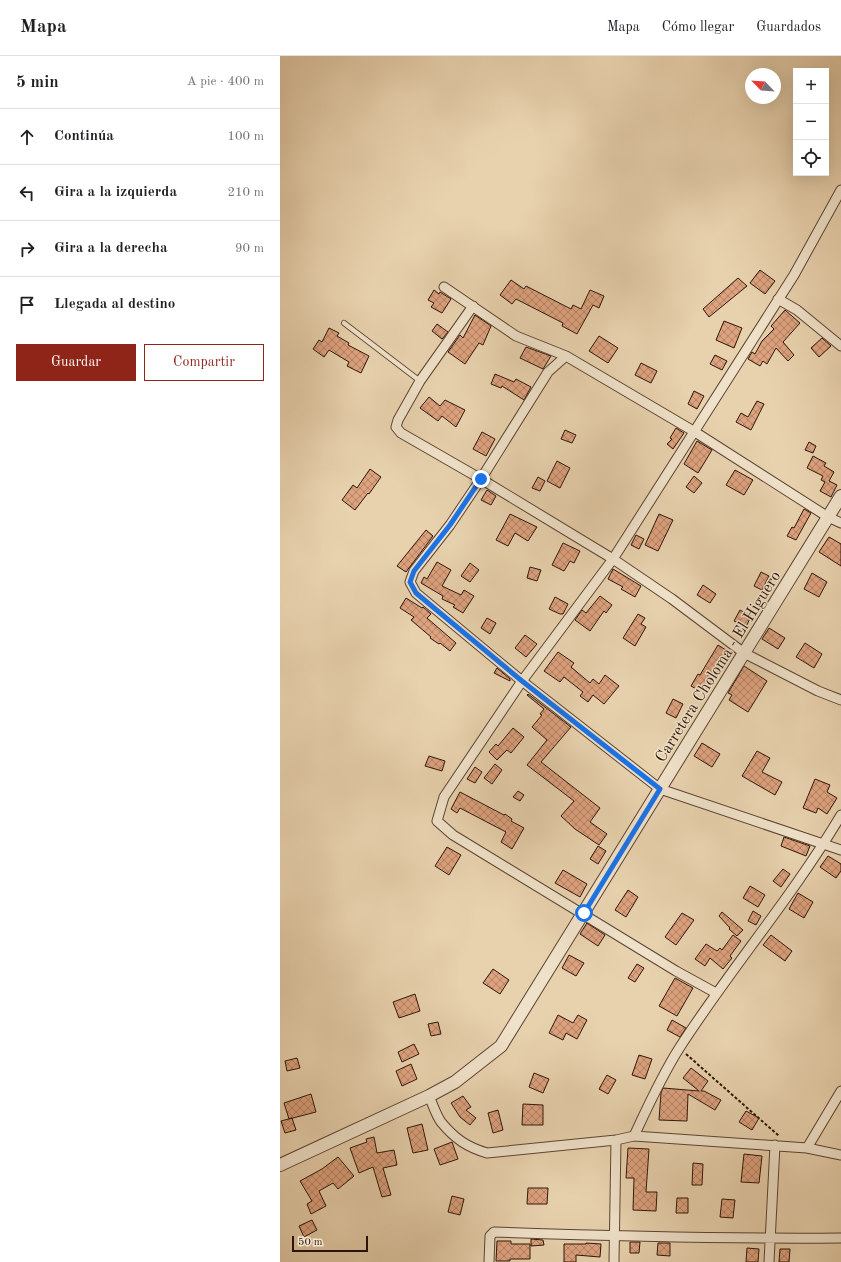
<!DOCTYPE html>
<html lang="es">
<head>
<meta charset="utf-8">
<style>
	body { margin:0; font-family:"Old Standard TT",serif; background:#f6f6f6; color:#202124 }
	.controls { position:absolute; right:12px; top:12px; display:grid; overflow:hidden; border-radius:0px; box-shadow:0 4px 16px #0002 }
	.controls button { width:36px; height:36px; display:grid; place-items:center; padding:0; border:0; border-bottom:1px solid #e0e0e0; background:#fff; color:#202124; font:20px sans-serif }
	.compass { position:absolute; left:465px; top:12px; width:36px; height:36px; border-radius:50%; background:#fff; box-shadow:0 4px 16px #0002; rotate:295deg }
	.scale { position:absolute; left:12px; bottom:10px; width:76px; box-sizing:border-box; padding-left:4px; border:2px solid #2e1408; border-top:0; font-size:11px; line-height:14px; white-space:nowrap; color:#2e1408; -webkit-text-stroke:3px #f0e2ca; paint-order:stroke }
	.stop { position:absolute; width:12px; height:12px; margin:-9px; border:3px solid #1a73e8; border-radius:50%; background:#fff }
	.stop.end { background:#1a73e8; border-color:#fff; box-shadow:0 1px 4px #0008 }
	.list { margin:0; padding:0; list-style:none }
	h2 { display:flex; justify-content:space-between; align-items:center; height:52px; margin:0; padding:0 16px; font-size:17px }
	h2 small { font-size:13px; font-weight:400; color:#757577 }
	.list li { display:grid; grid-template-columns:26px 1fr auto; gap:12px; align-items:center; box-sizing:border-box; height:56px; padding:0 16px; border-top:1px solid #e0e0e0 }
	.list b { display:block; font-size:15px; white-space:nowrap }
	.list em { font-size:13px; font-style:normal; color:#757577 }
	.actions { display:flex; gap:8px; padding:12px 16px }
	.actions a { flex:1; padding:9px 0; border:1px solid #8f2418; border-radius:0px; text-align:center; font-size:14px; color:#8f2418 }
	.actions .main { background:#8f2418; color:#fff }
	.icon { flex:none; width:22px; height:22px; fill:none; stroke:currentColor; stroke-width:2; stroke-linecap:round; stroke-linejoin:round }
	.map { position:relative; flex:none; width:561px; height:1206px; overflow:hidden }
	header { display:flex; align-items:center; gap:24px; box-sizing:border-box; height:56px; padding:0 20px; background:#fff; border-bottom:1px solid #e0e0e0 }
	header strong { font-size:19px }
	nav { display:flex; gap:22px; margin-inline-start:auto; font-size:14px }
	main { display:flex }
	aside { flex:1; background:#fff }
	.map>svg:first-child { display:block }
	.building { fill:url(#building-cross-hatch); stroke:#2e1408 }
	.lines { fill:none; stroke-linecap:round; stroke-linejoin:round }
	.service-casing { stroke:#5c4432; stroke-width:6 }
	.minor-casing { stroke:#5c4432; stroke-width:11 }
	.tertiary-casing { stroke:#5c4432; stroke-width:14 }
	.path { stroke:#2e1408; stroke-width:2; stroke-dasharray:3 2; stroke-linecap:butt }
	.service { stroke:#f0e2ca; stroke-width:4.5 }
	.minor { stroke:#f0e2ca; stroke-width:9 }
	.tertiary { stroke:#f0e2ca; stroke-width:12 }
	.route { stroke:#1a73e8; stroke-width:5 }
	.labels { text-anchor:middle; stroke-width:3; stroke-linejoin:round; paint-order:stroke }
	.street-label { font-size:16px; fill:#2e1408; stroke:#f0e2ca }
</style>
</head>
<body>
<header>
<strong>Mapa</strong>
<nav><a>Mapa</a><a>Cómo llegar</a><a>Guardados</a></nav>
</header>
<main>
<aside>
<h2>5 min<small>A pie · 400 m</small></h2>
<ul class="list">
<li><svg class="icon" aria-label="ahead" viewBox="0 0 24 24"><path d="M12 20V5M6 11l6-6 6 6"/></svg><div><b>Continúa</b></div><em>100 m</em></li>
<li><svg class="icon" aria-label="left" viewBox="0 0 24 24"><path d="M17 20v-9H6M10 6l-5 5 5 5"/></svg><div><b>Gira a la izquierda</b></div><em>210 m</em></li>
<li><svg class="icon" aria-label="right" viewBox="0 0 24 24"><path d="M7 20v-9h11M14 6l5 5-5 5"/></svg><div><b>Gira a la derecha</b></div><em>90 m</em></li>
<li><svg class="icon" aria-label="arrive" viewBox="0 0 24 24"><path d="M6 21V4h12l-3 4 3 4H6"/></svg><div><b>Llegada al destino</b></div></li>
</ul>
<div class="actions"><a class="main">Guardar</a><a>Compartir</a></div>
</aside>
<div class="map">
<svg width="561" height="1206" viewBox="0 0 561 1206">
	<defs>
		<pattern id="building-cross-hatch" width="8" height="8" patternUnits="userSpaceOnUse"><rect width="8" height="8" fill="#dda27e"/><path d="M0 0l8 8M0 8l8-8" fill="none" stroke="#b48365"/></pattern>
	</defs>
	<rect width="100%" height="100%" fill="#e8d2ae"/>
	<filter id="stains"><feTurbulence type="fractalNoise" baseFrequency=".005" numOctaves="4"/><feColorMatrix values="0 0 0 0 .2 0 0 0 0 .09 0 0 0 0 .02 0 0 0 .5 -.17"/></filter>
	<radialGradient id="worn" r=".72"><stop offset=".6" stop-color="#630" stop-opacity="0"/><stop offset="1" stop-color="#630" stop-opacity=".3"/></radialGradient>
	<path class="building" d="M480 214 495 225 485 238 470 227Z
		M458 222 467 230 429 261 423 253Z
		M231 224 244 233 246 230 291 253 293 249 301 253 310 234 324 240 319 252 313 249 297 278 282 270 283 267 236 243 232 248 220 239Z
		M154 234 159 238 160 236 171 243 162 257 151 251 154 247 148 244Z
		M505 254 520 267 503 286 514 299 508 305 496 292 487 308 483 305 480 310 468 303 472 296 475 298 482 285 494 273 491 270Z
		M195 259 211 270 203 289 199 287 185 308 168 296 180 279 183 282Z
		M444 265 462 272 454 292 436 284Z
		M157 268 168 276 162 283 152 275Z
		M49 272 59 277 57 280 69 287 68 289 89 300 81 317 67 310 69 306 49 294 44 301 33 293 39 284 42 286Z
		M319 280 338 292 328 307 309 295Z
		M542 282 551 290 539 301 531 292Z
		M246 291 271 300 263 313 240 302Z
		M435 299 447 305 442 314 430 308Z
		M361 307 377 315 371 327 355 319Z
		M215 318 234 326 236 323 251 331 244 344 222 330 221 332 211 328Z
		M414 335 424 340 417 353 408 348Z
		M149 341 160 350 165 344 185 354 176 371 162 360 158 365 140 352Z
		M477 345 484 348 471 374 456 366 461 357 468 361Z
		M396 372 404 377 393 393 387 388 392 383 390 382Z
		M285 374 296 379 292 387 281 383Z
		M202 376 215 383 206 400 193 393Z
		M417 385 432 394 418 417 404 408Z
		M529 386 536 390 533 397 525 394Z
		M533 400 546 407 544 410 554 416 549 425 557 429 551 441 540 435 545 426 541 424 543 420 527 412Z
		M277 405 290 412 280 432 267 425Z
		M90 413 101 421 89 438 88 437 75 454 62 444 73 429 77 432Z
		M455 414 473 424 464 439 446 429Z
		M414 420 422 427 414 437 406 431Z
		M258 421 265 425 260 435 252 432Z
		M207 434 216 440 211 449 201 444Z
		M524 453 531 457 516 484 507 480 512 471 514 472Z
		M230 458 257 471 248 485 235 477 228 490 216 484Z
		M379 458 393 464 378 495 365 489Z
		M146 474 153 480 126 516 117 510Z
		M356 479 364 483 359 493 351 489Z
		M549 481 561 488V510L539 496Z
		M283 487 300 495 294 507 290 505 284 515 272 509Z
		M157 506 171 514 162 530 181 539 184 534 194 540 183 557 173 551 175 549 162 543 163 540 141 527 144 521 147 523Z
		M190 507 199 514 190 526 181 520Z
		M250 511 261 514 257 525 247 522Z
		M333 513 361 530 355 541 341 533 343 531 328 523Z
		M481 516 489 520 482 534 474 530Z
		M532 517 547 526 539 541 524 533Z
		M423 529 436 538 430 547 417 539Z
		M320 540 332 549 326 557 324 555 310 575 295 564 302 554 306 557Z
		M275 541 288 548 283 558H280L269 553Z
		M126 542 142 552 143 551 151 558 147 562 176 587 170 595 160 587 159 588 150 582 151 581 131 564 134 561 120 552Z
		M460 554 471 560 466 571 454 565Z
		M358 558 365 562 361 568 366 571 355 590 343 582Z
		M207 562 216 567 210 578 201 572Z
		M489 572 505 582 498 593 482 583Z
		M245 579 257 588 246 601 235 592Z
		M525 587 542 598 534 612 516 601Z
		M438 589 449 596 424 637 411 630 418 618 420 619Z
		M278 596 294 607 291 611 310 627 313 623 319 628 325 619 339 630 324 648 313 639 308 646 300 640 303 636 284 621 280 626 264 615Z
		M464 610 487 625 468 656 449 644 452 639 448 637Z
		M217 612 230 623V625L214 617Z
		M248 638 291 671 261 706 320 752 310 766 327 778 319 789 295 773 281 760 294 745 247 709 267 684 252 671 262 659 260 658 264 653 247 639Z
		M393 643 403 648 396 662 386 657Z
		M233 672 244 681 231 697 227 694 217 704 209 696 216 688 218 690Z
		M422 687 440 698 432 711 414 700Z
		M477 695 490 702 482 716 502 726 495 739 462 720Z
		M149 700 165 705 162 715 145 710Z
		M215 708 222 714 212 728 204 722Z
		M195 711 202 716 195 727 187 723Z
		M535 723 550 729 547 736 557 742 547 758 538 752 536 757 523 752Z
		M238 735 244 739 240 745 233 741Z
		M180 736 224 759 225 758 232 763 231 765 244 772 232 793 221 786 226 776 180 752 177 757 171 753Z
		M504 781 530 790 526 800 501 790Z
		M318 790 326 795 318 808 310 803Z
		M167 791 181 799 169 819 155 810Z
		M548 800 561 808V815L556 822 540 811Z
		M503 813 510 818 501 831 493 825Z
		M283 814 307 828 300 841 275 827Z
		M470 830 485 839 478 851 463 842Z
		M348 834 358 841 346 861 335 854Z
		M518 837 533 846 524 862 509 853Z
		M473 855 481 860 476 869 468 865Z
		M442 856 463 874 457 880 449 873 450 872 439 860Z
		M402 857 414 864 396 889 385 881Z
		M307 867 325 879 318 890 300 878Z
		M453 879 461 885 450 900 452 902 443 913 430 902 425 910 415 903 426 888 437 895 440 892 442 894Z
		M491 879 512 895 505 905 483 889Z
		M289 899 304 907 296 920 282 912Z
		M357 908 364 912 355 926 348 922Z
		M213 913 229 924 220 938 203 927Z
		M395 922 413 932 397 960 379 950Z
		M135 938 140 955 119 962 113 946Z
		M278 959 293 967 298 959 307 964 297 983 286 977 283 984 269 977Z
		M392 964 406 972 400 981 387 974Z
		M158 966 161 978 151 980 148 968Z
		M134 988 139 998 122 1006 118 996Z
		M359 999 372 1003 365 1023 352 1019Z
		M17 1002 20 1012 7 1015 5 1005Z
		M131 1008 137 1023 122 1030 116 1015Z
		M411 1012 428 1025 421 1035H424L441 1044 435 1054 408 1038 407 1065 379 1064 381 1037 383 1032 419 1035 403 1022Z
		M254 1017 269 1023 263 1037 249 1031Z
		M327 1019 336 1024 328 1038 319 1033Z
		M31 1038 36 1056 9 1063 4 1047Z
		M183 1040 191 1051 186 1054 196 1062 190 1069 180 1061 171 1047Z
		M243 1048 263 1049V1069H242Z
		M218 1054 223 1074 213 1077 208 1057Z
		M466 1055 479 1062 472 1074 459 1066Z
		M12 1062 16 1074 5 1077 1 1065Z
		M142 1068 148 1094 133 1097 127 1072Z
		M94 1081 97 1097 114 1094 117 1109 103 1112 111 1139 102 1141 93 1111 79 1117 70 1092 87 1086 86 1083Z
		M172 1086 178 1103 160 1109 154 1093Z
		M348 1092 369 1093 366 1136H377L376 1155 353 1154 354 1122H346Z
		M464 1098 482 1100 479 1127 461 1126Z
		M58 1101 74 1120 58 1133 53 1127 39 1135 46 1150 31 1158 27 1148 32 1145 20 1125 42 1113Z
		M413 1107 423 1108 422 1129H412Z
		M248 1132H268L267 1148H247Z
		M172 1140 184 1143 180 1159 168 1156Z
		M397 1142H408V1157H396Z
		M442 1143 455 1144 453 1162 440 1161Z
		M32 1164 37 1174 24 1181 19 1170Z
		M251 1183 263 1184 264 1189 251 1190Z
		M217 1185H231V1188H250V1203H230V1205H216Z
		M350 1186H360L359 1197H350Z
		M306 1187 321 1188 320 1201 296 1199V1206H284V1188H306Z
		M378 1187H390V1200L377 1199Z
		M467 1192 479 1193 478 1206H466Z
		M500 1193H510L509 1206H499Z"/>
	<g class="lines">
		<defs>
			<path id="service" d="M64 267 140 325"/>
			<path id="minor" d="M164 231 236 280 286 300 415 376 548 461 561 467
				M498 243 517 254 561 290
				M193 250 140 325 118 364 116 371 121 377 201 423 333 503 392 543 464 597 538 635 561 644
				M286 300 268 316 201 423 170 469 134 515 130 526 136 537 242 625 380 733 561 794
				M436 937 396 915 173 779 157 765 164 741 242 625 333 503 514 219 561 134
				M149 1040C153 1049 156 1059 161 1066 175 1083 187 1091 207 1097L336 1084 354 1080 527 1092 561 1099
				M354 1080C368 1050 382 1019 400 991 451 912 513 840 561 759
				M527 1092 561 1035
				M209 1206 210 1180 214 1176C329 1180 445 1183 561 1182
				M334 1206 336 1084
				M489 1206 495 1089"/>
			<path id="tertiary" d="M0 1109 149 1040 175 1026 221 990 561 440"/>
		</defs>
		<use href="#service" class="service-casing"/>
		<use href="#minor" class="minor-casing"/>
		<use href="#tertiary" class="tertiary-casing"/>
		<path class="path" d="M406 998 499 1080"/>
		<use href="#service" class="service"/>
		<use href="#minor" class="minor"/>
		<use href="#tertiary" class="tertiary"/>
	</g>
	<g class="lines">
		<path class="route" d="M201 423 170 469 134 515 130 526 136 537 242 625 380 733 304 857"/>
	</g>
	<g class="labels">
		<g class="street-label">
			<text transform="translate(437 610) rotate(-58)" y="6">Carretera Choloma - El Higuero</text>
		</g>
	</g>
	<rect width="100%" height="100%" filter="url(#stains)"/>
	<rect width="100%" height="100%" fill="url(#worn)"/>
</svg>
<div class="controls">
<button>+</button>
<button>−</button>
<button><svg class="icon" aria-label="locate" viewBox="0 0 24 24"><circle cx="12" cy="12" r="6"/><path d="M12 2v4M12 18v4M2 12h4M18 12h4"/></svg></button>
</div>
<svg class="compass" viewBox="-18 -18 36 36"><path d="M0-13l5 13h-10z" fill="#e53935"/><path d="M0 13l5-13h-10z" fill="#757577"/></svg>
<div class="scale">50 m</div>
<div class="stop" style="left:304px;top:857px"></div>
<div class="stop end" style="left:201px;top:423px"></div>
</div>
</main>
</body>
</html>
